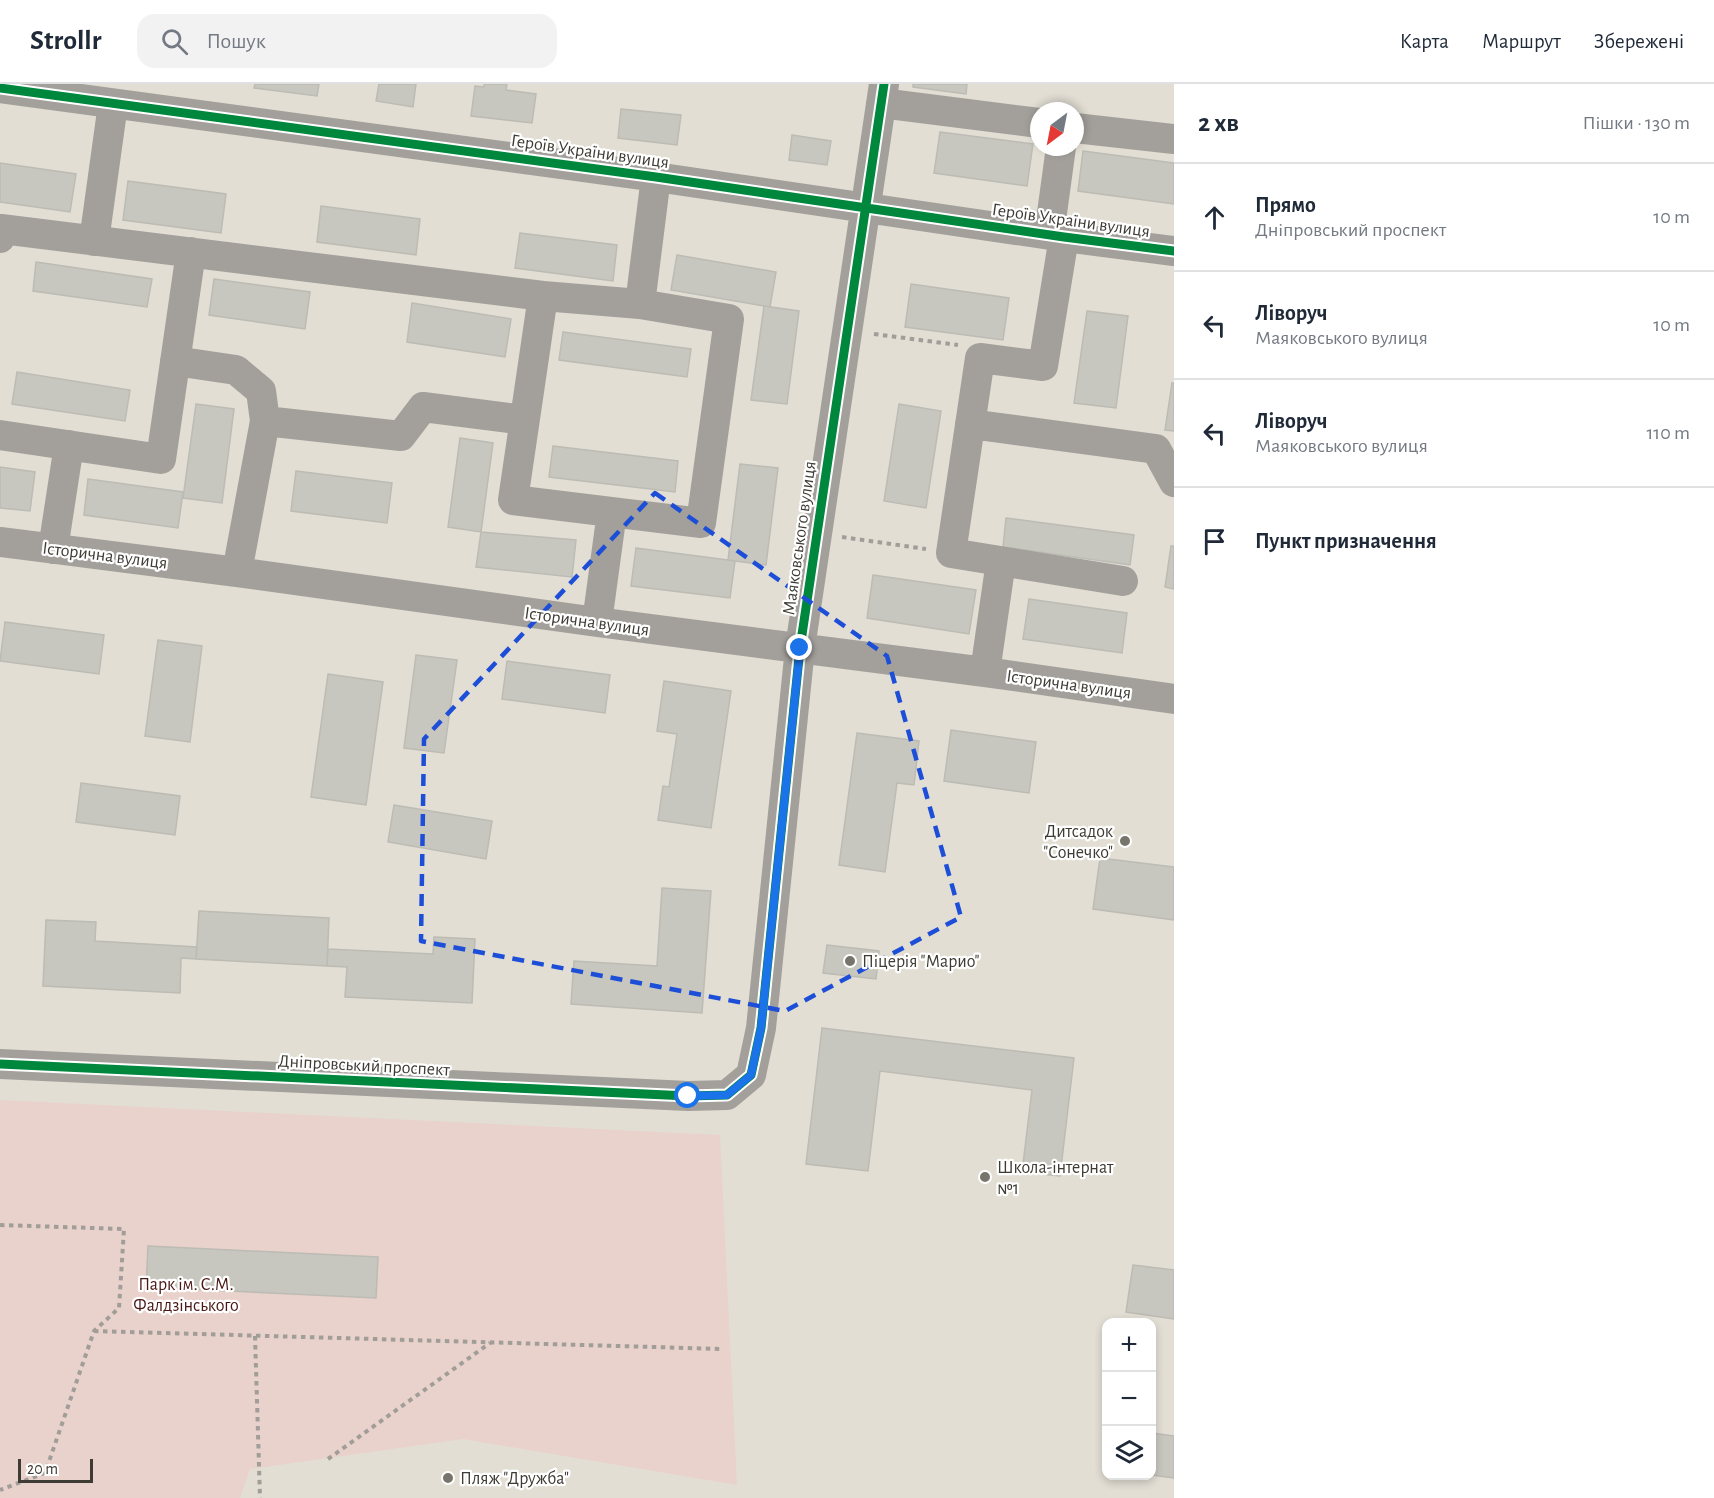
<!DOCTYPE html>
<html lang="uk">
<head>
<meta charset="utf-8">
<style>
	body { margin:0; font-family:"Alegreya Sans",sans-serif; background:#f2f2f3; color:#1f2937 }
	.controls { position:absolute; right:18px; bottom:18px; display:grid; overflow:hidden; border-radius:12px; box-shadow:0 3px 9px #0003 }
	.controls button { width:54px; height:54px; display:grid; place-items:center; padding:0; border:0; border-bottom:2px solid #e0e1e3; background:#fff; color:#1f2937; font:30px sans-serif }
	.compass { position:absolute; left:1030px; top:18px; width:54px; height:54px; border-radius:50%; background:#fff; box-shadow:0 3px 9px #0003; rotate:212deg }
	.scale { position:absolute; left:18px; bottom:15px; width:75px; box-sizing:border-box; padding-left:6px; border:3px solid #3d3b33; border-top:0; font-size:16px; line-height:21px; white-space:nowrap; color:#3d3b33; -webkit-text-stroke:4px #fff; paint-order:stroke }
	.stop { position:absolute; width:18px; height:18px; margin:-14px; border:4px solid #1a73e8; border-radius:50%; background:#fff }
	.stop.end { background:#1a73e8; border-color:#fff; box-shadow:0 2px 6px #0008 }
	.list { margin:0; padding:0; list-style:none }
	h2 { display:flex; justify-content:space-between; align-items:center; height:78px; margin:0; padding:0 24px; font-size:26px }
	h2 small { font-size:20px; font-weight:400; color:#747a83 }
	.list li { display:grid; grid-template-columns:39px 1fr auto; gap:18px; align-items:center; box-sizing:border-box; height:108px; padding:0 24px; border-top:2px solid #e0e1e3 }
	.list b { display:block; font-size:22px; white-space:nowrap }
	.list p { margin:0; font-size:20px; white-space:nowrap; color:#747a83 }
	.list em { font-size:20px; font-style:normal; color:#747a83 }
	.icon { flex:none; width:33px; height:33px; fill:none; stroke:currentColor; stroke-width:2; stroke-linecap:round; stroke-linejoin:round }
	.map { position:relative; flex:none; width:1174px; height:1414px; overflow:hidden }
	header { display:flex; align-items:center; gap:36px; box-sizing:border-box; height:84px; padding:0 30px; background:#fff; border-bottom:2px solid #e0e1e3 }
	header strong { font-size:28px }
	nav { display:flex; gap:33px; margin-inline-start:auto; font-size:21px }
	.search { width:420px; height:54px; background:#f2f2f3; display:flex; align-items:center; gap:15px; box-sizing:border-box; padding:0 21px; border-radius:18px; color:#747a83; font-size:22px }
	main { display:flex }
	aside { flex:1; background:#fff }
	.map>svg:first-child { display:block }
	.green { fill:#e9d2cb }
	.building { fill:#c7c7bf; stroke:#bcbbb4; stroke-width:1.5 }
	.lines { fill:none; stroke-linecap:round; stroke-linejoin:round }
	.path { stroke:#a19e99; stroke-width:4; stroke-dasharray:4.5 4.5; stroke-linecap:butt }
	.minor { stroke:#a3a09c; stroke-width:30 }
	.cycleway-casing { stroke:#fff; stroke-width:13 }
	.cycleway { stroke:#00873e; stroke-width:9 }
	.route { stroke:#1a73e8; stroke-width:8 }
	.marked { fill:none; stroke:#1d4ed8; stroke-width:4.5; stroke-dasharray:12 8; stroke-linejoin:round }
	.poi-dot { fill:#77746b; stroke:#fff; stroke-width:2 }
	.labels { text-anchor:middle; stroke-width:4.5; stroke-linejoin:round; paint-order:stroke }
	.street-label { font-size:18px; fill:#3d3b33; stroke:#fff }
	.poi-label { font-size:18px; fill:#3d3b33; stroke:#fff; text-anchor:start }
	.park-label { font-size:18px; fill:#481713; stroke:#fff }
</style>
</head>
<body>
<header>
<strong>Strollr</strong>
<div class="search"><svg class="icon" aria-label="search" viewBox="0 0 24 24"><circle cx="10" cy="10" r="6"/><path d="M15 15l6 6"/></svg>Пошук</div>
<nav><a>Карта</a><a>Маршрут</a><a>Збережені</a></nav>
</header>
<main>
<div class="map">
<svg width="1174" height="1414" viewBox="0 0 1174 1414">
	<rect width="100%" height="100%" fill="#e2ded4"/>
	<path class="green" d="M0 1016 720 1051 737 1401 463 1355 250 1385 240 1414H0Z"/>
	<path class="building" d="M255 0H319L317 12 254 4Z
		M379 0H416L413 23 376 17Z
		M484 0H507L506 6 536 10 532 39 471 32 475 2 484 3Z
		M913 0H967L966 10 913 3Z
		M621 25 681 31 677 61 618 54Z
		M940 48 1033 60 1027 102 934 89Z
		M792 51 831 57 827 81 789 76Z
		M1083 67 1174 79V120L1078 107Z
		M0 79 76 90 70 128 0 118Z
		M128 97 226 110 221 149 123 136Z
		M321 122 420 135 416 171 317 158Z
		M520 149 617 161 613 197 515 184Z
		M677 171 776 188 770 223 671 206Z
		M36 178 152 195 147 223 33 207Z
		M214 195 310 208 305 245 209 231Z
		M911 200 1009 214 1003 256 905 243Z
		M412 219 511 235 505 273 407 258Z
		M764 222 799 227 787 320 751 316Z
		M1087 227 1128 232 1116 324 1074 319Z
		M563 248 691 265 687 293 559 276Z
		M17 288 130 306 125 337 12 320Z
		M1172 299H1174V347L1165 346Z
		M196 320 234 325 222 419 183 414Z
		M899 320 941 327 926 424 884 417Z
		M460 354 493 359 481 448 448 443Z
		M553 362 678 377 675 408 549 393Z
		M740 380 778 384 766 481 728 476Z
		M0 383 35 388 30 427 0 424Z
		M296 387 392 399 387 439 291 427Z
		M88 395 183 408 178 444 84 431Z
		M1006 434 1134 451 1130 481 1003 463Z
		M481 448 576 456 572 493 476 483Z
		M1171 462H1174V505L1165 503Z
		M636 464 735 477 730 514 631 502Z
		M873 491 976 506 969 550 867 534Z
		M1029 515 1127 529 1122 569 1023 555Z
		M5 538 104 551 99 590 0 577Z
		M158 556 202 562 190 658 145 652Z
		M416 571 457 576 444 669 404 664Z
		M507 577 610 591 605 629 502 615Z
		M328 590 383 598 366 721 311 713Z
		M664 597 731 607 711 744 658 736 663 702 669 703 677 650 657 647Z
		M951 646 1036 658 1029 709 944 697Z
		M857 649 919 657 914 701 897 699 885 788 839 781Z
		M81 699 180 712 175 751 76 738Z
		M394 721 492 737 486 775 388 758Z
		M1100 774 1174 783V836L1093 825Z
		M662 804 711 807 702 929 571 920 574 877 657 882Z
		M199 827 329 834 327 882 196 875Z
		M46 836 96 838 95 857 197 863 196 875 181 874 180 909 43 902Z
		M434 853 475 855 472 919 345 913 347 883 327 882 328 865 433 870Z
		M827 861 879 867 876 895 823 889Z
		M822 944 1074 974 1060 1092 1022 1088 1032 1006 880 987 868 1087 806 1080Z
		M148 1162 378 1173 376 1214 146 1203Z
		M1133 1181 1174 1186V1235L1126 1228Z
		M1152 1349 1174 1352V1394L1152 1391Z"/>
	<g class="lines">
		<path class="path" d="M874 250 958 261
			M842 453 926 465
			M0 1141 124 1145 119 1224 94 1247 45 1389 0 1406
			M94 1247 722 1265
			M255 1252 260 1414
			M328 1375 490 1259"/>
		<path class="minor" d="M0 4 656 93 1064 153 1174 167
			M881 19 1039 39
			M1075 44 1174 55
			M1049 151 1061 63
			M1064 153 1043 282 980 274 951 469 1123 497
			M0 154 1 145 543 212
			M94 157 113 20
			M640 220 543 212 513 416 701 439 729 235 640 220 656 93
			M175 277 236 286 261 307 265 337
			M970 340 1156 365 1174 398
			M0 351 161 375 191 168
			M0 458 237 488 597 538 985 588 1174 615
			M53 465 69 361
			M237 488 265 337 401 352 423 323 524 336
			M597 538 612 428
			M985 588 1001 477
			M0 980 688 1012 727 1011 751 991 761 944 800 564 884 0"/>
		<defs>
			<path id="cycleway" d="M0 4 656 93 1064 153 1174 167
				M0 980 688 1012 727 1011 751 991 761 944 800 564 884 0"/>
		</defs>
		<use href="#cycleway" class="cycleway-casing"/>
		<use href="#cycleway" class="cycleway"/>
	</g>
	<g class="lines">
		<path class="route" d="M688 1012 727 1011 751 991 761 944 800 564"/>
	</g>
	<path class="marked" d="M655 409 887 572 961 833 785 927 421 857 424 655Z"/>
	<g class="poi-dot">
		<circle cx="1125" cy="757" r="6"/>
		<circle cx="850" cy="877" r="6"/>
		<circle cx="985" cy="1093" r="6"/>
		<circle cx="448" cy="1394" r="6"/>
	</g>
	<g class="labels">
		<g class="street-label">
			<text transform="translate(590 67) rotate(8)" y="6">Героїв України вулиця</text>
			<text transform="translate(1071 136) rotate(8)" y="6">Героїв України вулиця</text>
			<text transform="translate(799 454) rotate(-82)" y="6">Маяковського вулиця</text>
			<text transform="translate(105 471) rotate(7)" y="6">Історична вулиця</text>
			<text transform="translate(587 537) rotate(8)" y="6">Історична вулиця</text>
			<text transform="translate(1069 600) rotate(8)" y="6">Історична вулиця</text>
			<text transform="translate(364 981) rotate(3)" y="6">Дніпровський проспект</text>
		</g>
		<g class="poi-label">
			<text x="1113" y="753" text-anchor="end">Дитсадок<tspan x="1113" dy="21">"Сонечко"</tspan></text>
			<text x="862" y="883">Піцерія "Марио"</text>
			<text x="997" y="1089">Школа-інтернат<tspan x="997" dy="21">№1</tspan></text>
			<text x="460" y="1400">Пляж "Дружба"</text>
		</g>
		<g class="park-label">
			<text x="186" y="1206">Парк ім. С.М.<tspan x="186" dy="21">Фалдзінського</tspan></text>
		</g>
	</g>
</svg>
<div class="controls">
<button>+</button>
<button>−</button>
<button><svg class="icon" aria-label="layers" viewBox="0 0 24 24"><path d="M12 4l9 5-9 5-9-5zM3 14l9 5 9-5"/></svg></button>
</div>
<svg class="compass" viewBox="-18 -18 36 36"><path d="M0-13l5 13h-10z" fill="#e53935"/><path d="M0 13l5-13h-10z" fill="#747a83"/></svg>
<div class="scale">20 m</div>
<div class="stop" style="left:688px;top:1012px"></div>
<div class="stop end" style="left:800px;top:564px"></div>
</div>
<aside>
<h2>2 хв<small>Пішки · 130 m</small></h2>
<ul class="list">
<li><svg class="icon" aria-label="ahead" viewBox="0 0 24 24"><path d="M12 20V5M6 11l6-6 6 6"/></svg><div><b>Прямо</b><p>Дніпровський проспект</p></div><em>10 m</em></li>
<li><svg class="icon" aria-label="left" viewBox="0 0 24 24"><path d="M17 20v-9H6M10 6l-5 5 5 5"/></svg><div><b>Ліворуч</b><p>Маяковського вулиця</p></div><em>10 m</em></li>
<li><svg class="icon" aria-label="left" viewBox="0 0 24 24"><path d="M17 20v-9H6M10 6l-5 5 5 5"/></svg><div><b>Ліворуч</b><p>Маяковського вулиця</p></div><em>110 m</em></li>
<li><svg class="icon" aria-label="arrive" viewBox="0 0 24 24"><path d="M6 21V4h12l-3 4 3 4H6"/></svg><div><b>Пункт призначення</b></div></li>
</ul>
</aside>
</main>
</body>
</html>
